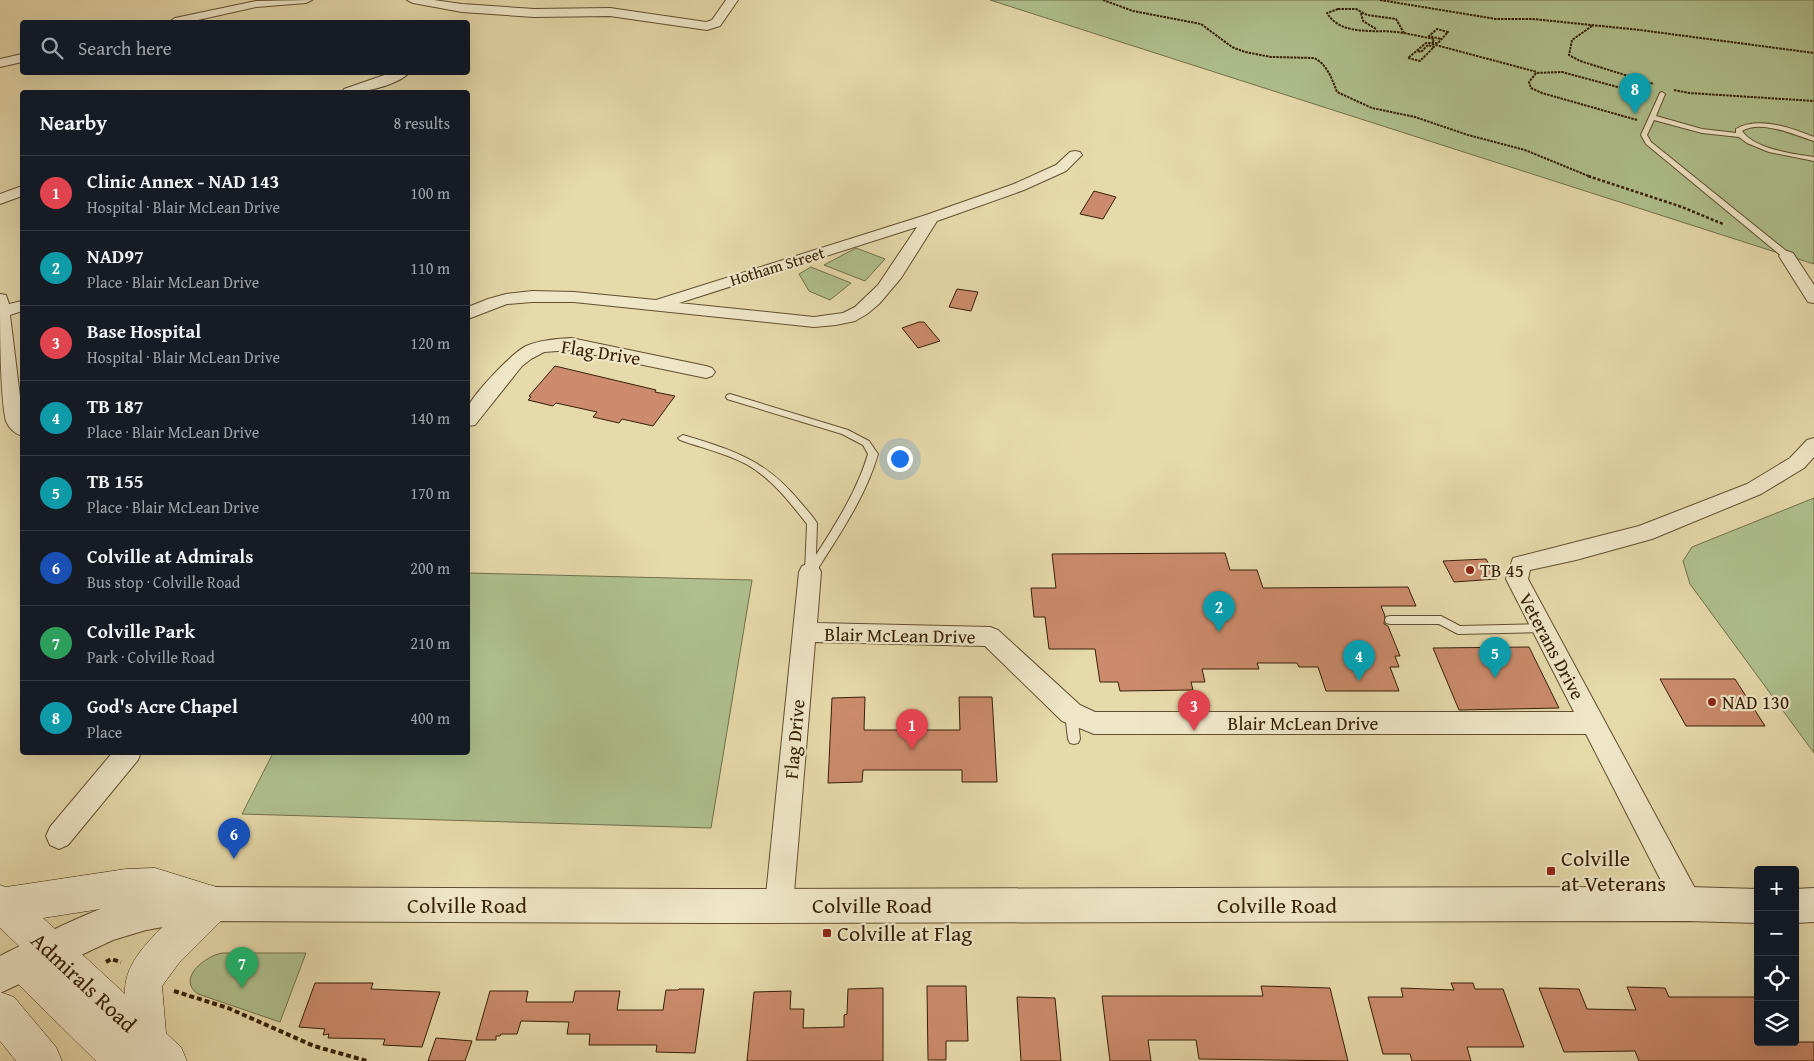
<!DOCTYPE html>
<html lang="en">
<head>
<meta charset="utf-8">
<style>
	body { margin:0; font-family:"Gentium Book Plus",serif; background:#20242c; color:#f1f3f6 }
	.controls { position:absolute; right:15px; bottom:15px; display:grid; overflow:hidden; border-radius:5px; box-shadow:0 5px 20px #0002 }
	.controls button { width:45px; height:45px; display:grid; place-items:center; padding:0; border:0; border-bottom:1px solid #363941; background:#171b24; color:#f1f3f6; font:25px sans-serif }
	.you { position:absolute; left:899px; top:458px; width:18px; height:18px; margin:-12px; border:4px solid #fff; border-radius:50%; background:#1a73e8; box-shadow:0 0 0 8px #1a73e833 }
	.badge { display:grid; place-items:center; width:32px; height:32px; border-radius:50%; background:#c59692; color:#fff; font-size:16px; font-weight:700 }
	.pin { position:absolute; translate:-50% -41px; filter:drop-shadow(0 1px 2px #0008) }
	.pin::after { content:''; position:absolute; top:26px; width:18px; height:15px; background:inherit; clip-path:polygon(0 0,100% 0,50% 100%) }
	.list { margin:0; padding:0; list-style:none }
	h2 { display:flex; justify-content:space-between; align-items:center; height:65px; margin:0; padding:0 20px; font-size:21px }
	h2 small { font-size:16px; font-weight:400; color:#9ea1a6 }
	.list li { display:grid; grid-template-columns:32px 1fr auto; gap:15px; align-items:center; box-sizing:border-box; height:75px; padding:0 20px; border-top:1px solid #363941 }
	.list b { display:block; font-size:19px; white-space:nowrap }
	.list p { margin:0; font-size:16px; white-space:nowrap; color:#9ea1a6 }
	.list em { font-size:16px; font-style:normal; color:#9ea1a6 }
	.icon { flex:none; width:28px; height:28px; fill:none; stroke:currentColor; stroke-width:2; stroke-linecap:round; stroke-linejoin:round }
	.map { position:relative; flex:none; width:1814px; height:1061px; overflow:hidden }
	.search { position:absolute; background:#171b24; box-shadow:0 5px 20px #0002; left:20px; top:20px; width:450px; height:55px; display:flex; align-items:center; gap:12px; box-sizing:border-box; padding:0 18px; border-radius:5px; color:#9ea1a6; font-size:19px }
	.panel { position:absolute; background:#171b24; box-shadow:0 5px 20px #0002; left:20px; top:90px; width:450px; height:665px; border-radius:5px }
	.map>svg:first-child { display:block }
	.green { fill:#afc08d; stroke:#72704a }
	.building { fill:#cb8b6c; stroke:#362006 }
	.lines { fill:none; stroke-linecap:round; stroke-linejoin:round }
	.service-casing { stroke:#624e2f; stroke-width:2 }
	.minor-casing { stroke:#624e2f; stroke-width:2 }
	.tertiary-casing { stroke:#624e2f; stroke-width:2 }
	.secondary-casing { stroke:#362006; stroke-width:1 }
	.path-far2 { stroke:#362006; stroke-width:2; stroke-dasharray:2.5 1; stroke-linecap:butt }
	.path-far1 { stroke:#362006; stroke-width:2.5; stroke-dasharray:3 2; stroke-linecap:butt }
	.path { stroke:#362006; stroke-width:4; stroke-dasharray:5 3; stroke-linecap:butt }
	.service { fill:#efe6c8; fill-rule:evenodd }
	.minor { fill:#efe6c8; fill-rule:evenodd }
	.tertiary { fill:#efe6c8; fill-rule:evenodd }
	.secondary { fill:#efe6c8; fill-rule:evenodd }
	.poi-dot { fill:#8f2418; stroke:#efe6c8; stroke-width:2 }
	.labels { text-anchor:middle; stroke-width:4.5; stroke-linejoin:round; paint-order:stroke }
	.far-street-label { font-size:16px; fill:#362006; stroke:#efe6c8 }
	.street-label { font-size:19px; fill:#362006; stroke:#efe6c8 }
	.poi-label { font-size:19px; fill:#362006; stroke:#efe6c8; text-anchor:start }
	.near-poi-label { font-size:22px; fill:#362006; stroke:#efe6c8; text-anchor:start }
	.near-street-label { font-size:22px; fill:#362006; stroke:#efe6c8 }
</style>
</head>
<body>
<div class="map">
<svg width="1814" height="1061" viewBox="0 0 1814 1061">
	<rect width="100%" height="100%" fill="#e6d9aa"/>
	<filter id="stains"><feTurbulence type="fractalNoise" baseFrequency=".004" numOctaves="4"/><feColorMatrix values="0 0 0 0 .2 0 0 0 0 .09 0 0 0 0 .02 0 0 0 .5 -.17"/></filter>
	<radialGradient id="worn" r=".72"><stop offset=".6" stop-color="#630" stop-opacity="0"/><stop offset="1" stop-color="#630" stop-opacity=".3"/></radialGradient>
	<path class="green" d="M990 0H1814V264L1766 249Z
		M856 248 885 259 865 281 824 265Z
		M811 267 851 283 830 300 809 291 799 274Z
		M1814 498V753L1690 584 1683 561 1692 547Z
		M468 573 752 580 711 828 242 814 273 753 468 752Z
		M222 953H306L280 1022 198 994C176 979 205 956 222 953Z"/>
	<path class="building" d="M1094 191 1116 197 1103 219 1080 214Z
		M957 289 978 292 971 311 949 307Z
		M919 322H924L940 341 918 348 902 328Z
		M555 366 656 390 655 392 675 396 653 426 622 419 619 423 593 417 597 412 556 403 553 406 528 400 531 397 529 396Z
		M1225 553 1230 570H1257L1263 588 1408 587 1416 606H1381L1385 616 1384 624 1388 626 1400 656H1395L1399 667H1390L1399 691H1326L1318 667H1299L1297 663H1257L1259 669H1202L1205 682H1191L1193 690 1120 691 1118 682H1100L1095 649H1049L1045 617H1034L1031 588H1056L1052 554Z
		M1486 559 1497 579 1454 582 1443 561Z
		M1529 647 1559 708 1459 710 1433 648Z
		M1660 679H1735L1765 726H1686Z
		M865 697 864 730H899V726L925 725 926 730H960L959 697H992L997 782H962V770H863L862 782 828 783 832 698Z
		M315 983H373L371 989 440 992 422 1047 383 1045 385 1039 328 1038 329 1034 323 1035 325 1029 299 1027Z
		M1451 983H1473L1475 989H1503L1524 1047H1467L1471 1061H1412L1410 1054H1383L1368 997H1403L1401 988 1454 990Z
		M927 986H966L968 1041H946V1060H928Z
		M1261 986 1330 988 1348 1061 1199 1059 1196 1040H1148L1151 1061H1110L1102 996H1263Z
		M1627 987 1665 988 1669 997H1758V1042H1814V1061H1639L1635 1051 1564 1052 1539 988 1579 989 1587 1009 1636 1010Z
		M883 988V1061H747L754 992 791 991 790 1009H804L803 1028 844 1027V1015L847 1014 848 989Z
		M679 989H704L695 1053 656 1052 657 1045H589L590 1034H567L569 1022 521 1021 517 1034H501L500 1036H496V1040H476L490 991H528L526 1002H573L575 991H620L617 1010H663L666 990H678Z
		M1017 997 1055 998 1061 1061H1021Z
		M436 1038 472 1041 465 1061H428Z"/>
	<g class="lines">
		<defs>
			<path id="service" d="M1662 92 1665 94 1656 116 1702 129 1736 133V129C1759 116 1791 128 1814 137V141C1794 135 1761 119 1742 131 1754 149 1793 154 1814 157V161L1769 152 1747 143 1739 137 1702 133 1654 120 1647 135 1651 142 1790 254V258H1784L1646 144 1641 135 1660 93Z
				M730 394 848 430 869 441 878 454C865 499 838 536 814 575H806L805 572 807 524C789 501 771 478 746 464 725 453 702 448 680 440L678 438 683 435C733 450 766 460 800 502 806 509 812 515 817 523L816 555C837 522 857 491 868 454L863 445 842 434 727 399 726 397 727 395Z
				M1390 616H1441L1460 626 1543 624 1547 625 1548 628 1547 631 1543 632 1458 634 1439 624H1390L1386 623 1385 620 1386 617Z
				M1071 708 1075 709 1077 713 1080 739 1078 743 1074 744 1070 743 1068 739 1065 713 1067 709Z"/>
			<path id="minor" d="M312 0 306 3 256 7 189 22H169L175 18 256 1Z
				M407 0H434L462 4 534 9 610 8 706 22 712 20 726 0H738L720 26 707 30 610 16 534 17 462 12 413 3Z
				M22 54V62L0 67V59Z
				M393 72H410C397 86 360 94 342 92L344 89Z
				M1075 151 1080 152 1082 155 1066 171 1024 190 937 221 901 278 879 304 867 314 855 321 836 325 814 327 574 302H532L507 304 468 319V307L488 299 506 294 532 291 574 292 656 300 926 215 1014 184 1056 165 1070 152ZM917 227 878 285 855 307 843 313 814 317 679 303Z
				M22 186V196L0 204V194Z
				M1787 251 1793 253 1814 285V303L1808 302 1779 256 1781 253Z
				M0 294 6 295 9 304 22 301V311L10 315 22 413V436C14 433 9 428 6 421 0 398 0 322 0 294Z
				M571 338 706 366 712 368 715 372 712 376 706 378 571 350 544 352 531 359 522 366 475 425 468 426C468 421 466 412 468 407 474 393 512 353 526 346 540 340 556 339 571 338Z
				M1814 438V457L1804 468 1761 494 1652 539 1576 560 1530 570 1528 579 1698 894 1702 904 1698 914 1688 918 1678 914 1586 734H1094L1062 721 985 646 815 642 793 905 789 915 779 919 769 915 765 905 799 572 802 566 810 563 818 566 821 572 817 623 990 627 998 630 1080 705 1095 712H1574L1506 579 1513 558 1639 526 1747 484 1790 458 1807 440Z
				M113 752H141L138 760 68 845 59 849 50 845 46 836 50 827Z"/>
			<path id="tertiary" d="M197 887 712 889 1688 887 1758 889V923L1688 921 712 923 197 921 146 930 113 940 0 993V956C42 935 84 913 129 899 151 893 174 890 197 887Z
				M1814 888V922L1795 923V889Z"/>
			<path id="secondary" d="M155 868 226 890 231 903 226 916 179 963 162 986 166 1033 181 1047 187 1061H96L11 977 5 964 11 951 20 947 0 928V885L6 887 126 869ZM155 904 179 911C157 933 123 960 125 994L43 918 126 905Z
				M0 992 14 997 56 1047 62 1061H16L0 1041Z"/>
		</defs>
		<use href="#service" class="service-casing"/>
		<use href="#minor" class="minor-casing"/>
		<use href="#tertiary" class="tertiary-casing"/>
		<use href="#secondary" class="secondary-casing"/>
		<path class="path-far2" d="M1103 0 1133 11 1201 24 1232 47 1245 52 1271 57 1314 58C1327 64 1332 79 1337 92L1372 108 1415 117 1468 135 1525 150 1591 177
			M1380 0 1496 19H1533L1640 30 1814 53
			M1338 9H1356L1367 15 1396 19 1404 33C1378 28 1342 38 1327 13Z
			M1361 13 1363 21 1376 29
			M1592 26 1572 40 1569 55 1580 61 1654 84
			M1404 33 1434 39 1433 42
			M1432 44 1537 72
			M1418 51 1421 52 1428 45 1434 47 1420 61 1408 58 1426 43H1438L1448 32 1437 29 1429 36 1441 39
			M1674 90 1689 93 1814 101
			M1637 120 1542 93 1531 88 1529 82 1536 73 1562 72 1647 95"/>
		<path class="path-far1" d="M1588 176 1682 207 1723 224"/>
		<path class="path" d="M106 962 111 959 121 962
			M174 991 228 1008 314 1046 367 1061"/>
		<use href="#service" class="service"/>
		<use href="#minor" class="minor"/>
		<use href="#tertiary" class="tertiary"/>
		<use href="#secondary" class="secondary"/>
	</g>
	<g class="poi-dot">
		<circle cx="1470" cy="570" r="5"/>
		<circle cx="1712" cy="702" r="5"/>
		<rect x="1546" y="866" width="10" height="10" rx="2.5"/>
		<rect x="822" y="928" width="10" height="10" rx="2.5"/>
	</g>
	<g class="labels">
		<g class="far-street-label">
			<text transform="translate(777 266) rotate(-17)" y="6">Hotham Street</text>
		</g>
		<g class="street-label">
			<text transform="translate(601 352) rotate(9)" y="7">Flag Drive</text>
			<text transform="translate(900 635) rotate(1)" y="7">Blair McLean Drive</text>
			<text transform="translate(1552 646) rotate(62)" y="7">Veterans Drive</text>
			<text x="1303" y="730">Blair McLean Drive</text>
			<text transform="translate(794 739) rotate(-85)" y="7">Flag Drive</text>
		</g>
		<g class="poi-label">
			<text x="1480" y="577">TB 45</text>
			<text x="1722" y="709">NAD 130</text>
		</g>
		<g class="near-poi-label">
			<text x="1561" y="866">Colville<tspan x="1561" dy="25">at Veterans</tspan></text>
			<text x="837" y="941">Colville at Flag</text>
		</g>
		<g class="near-street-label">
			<text x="467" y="913">Colville Road</text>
			<text x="872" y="913">Colville Road</text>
			<text x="1277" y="913">Colville Road</text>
			<text transform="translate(84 982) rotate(43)" y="8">Admirals Road</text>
		</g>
	</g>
	<rect width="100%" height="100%" filter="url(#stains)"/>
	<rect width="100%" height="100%" fill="url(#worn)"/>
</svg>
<div class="controls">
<button>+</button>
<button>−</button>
<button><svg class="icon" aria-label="locate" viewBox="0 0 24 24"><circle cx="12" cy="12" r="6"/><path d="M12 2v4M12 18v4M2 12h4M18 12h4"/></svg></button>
<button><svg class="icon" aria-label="layers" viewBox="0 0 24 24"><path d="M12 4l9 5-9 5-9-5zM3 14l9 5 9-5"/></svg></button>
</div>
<div class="you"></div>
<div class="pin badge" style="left:912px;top:750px;background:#e0444e">1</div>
<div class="pin badge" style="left:1219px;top:632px;background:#0f9aa8">2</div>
<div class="pin badge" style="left:1194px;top:731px;background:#e0444e">3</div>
<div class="pin badge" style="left:1359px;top:681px;background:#0f9aa8">4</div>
<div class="pin badge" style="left:1495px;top:678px;background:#0f9aa8">5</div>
<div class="pin badge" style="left:234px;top:859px;background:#1a4fb4">6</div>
<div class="pin badge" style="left:242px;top:988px;background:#2e9e5b">7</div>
<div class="pin badge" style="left:1635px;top:114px;background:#0f9aa8">8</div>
<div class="search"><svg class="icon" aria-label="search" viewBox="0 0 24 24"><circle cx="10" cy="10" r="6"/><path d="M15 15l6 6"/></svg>Search here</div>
<section class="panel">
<h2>Nearby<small>8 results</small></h2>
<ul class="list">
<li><span class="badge" style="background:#e0444e">1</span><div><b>Clinic Annex - NAD 143</b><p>Hospital · Blair McLean Drive</p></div><em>100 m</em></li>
<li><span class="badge" style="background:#0f9aa8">2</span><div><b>NAD97</b><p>Place · Blair McLean Drive</p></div><em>110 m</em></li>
<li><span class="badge" style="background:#e0444e">3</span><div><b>Base Hospital</b><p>Hospital · Blair McLean Drive</p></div><em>120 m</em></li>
<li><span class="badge" style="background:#0f9aa8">4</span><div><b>TB 187</b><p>Place · Blair McLean Drive</p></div><em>140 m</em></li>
<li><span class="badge" style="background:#0f9aa8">5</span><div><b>TB 155</b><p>Place · Blair McLean Drive</p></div><em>170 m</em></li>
<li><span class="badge" style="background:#1a4fb4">6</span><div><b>Colville at Admirals</b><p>Bus stop · Colville Road</p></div><em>200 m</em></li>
<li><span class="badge" style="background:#2e9e5b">7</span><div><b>Colville Park</b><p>Park · Colville Road</p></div><em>210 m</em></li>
<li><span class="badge" style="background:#0f9aa8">8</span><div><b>God's Acre Chapel</b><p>Place</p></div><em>400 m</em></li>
</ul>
</section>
</div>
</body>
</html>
